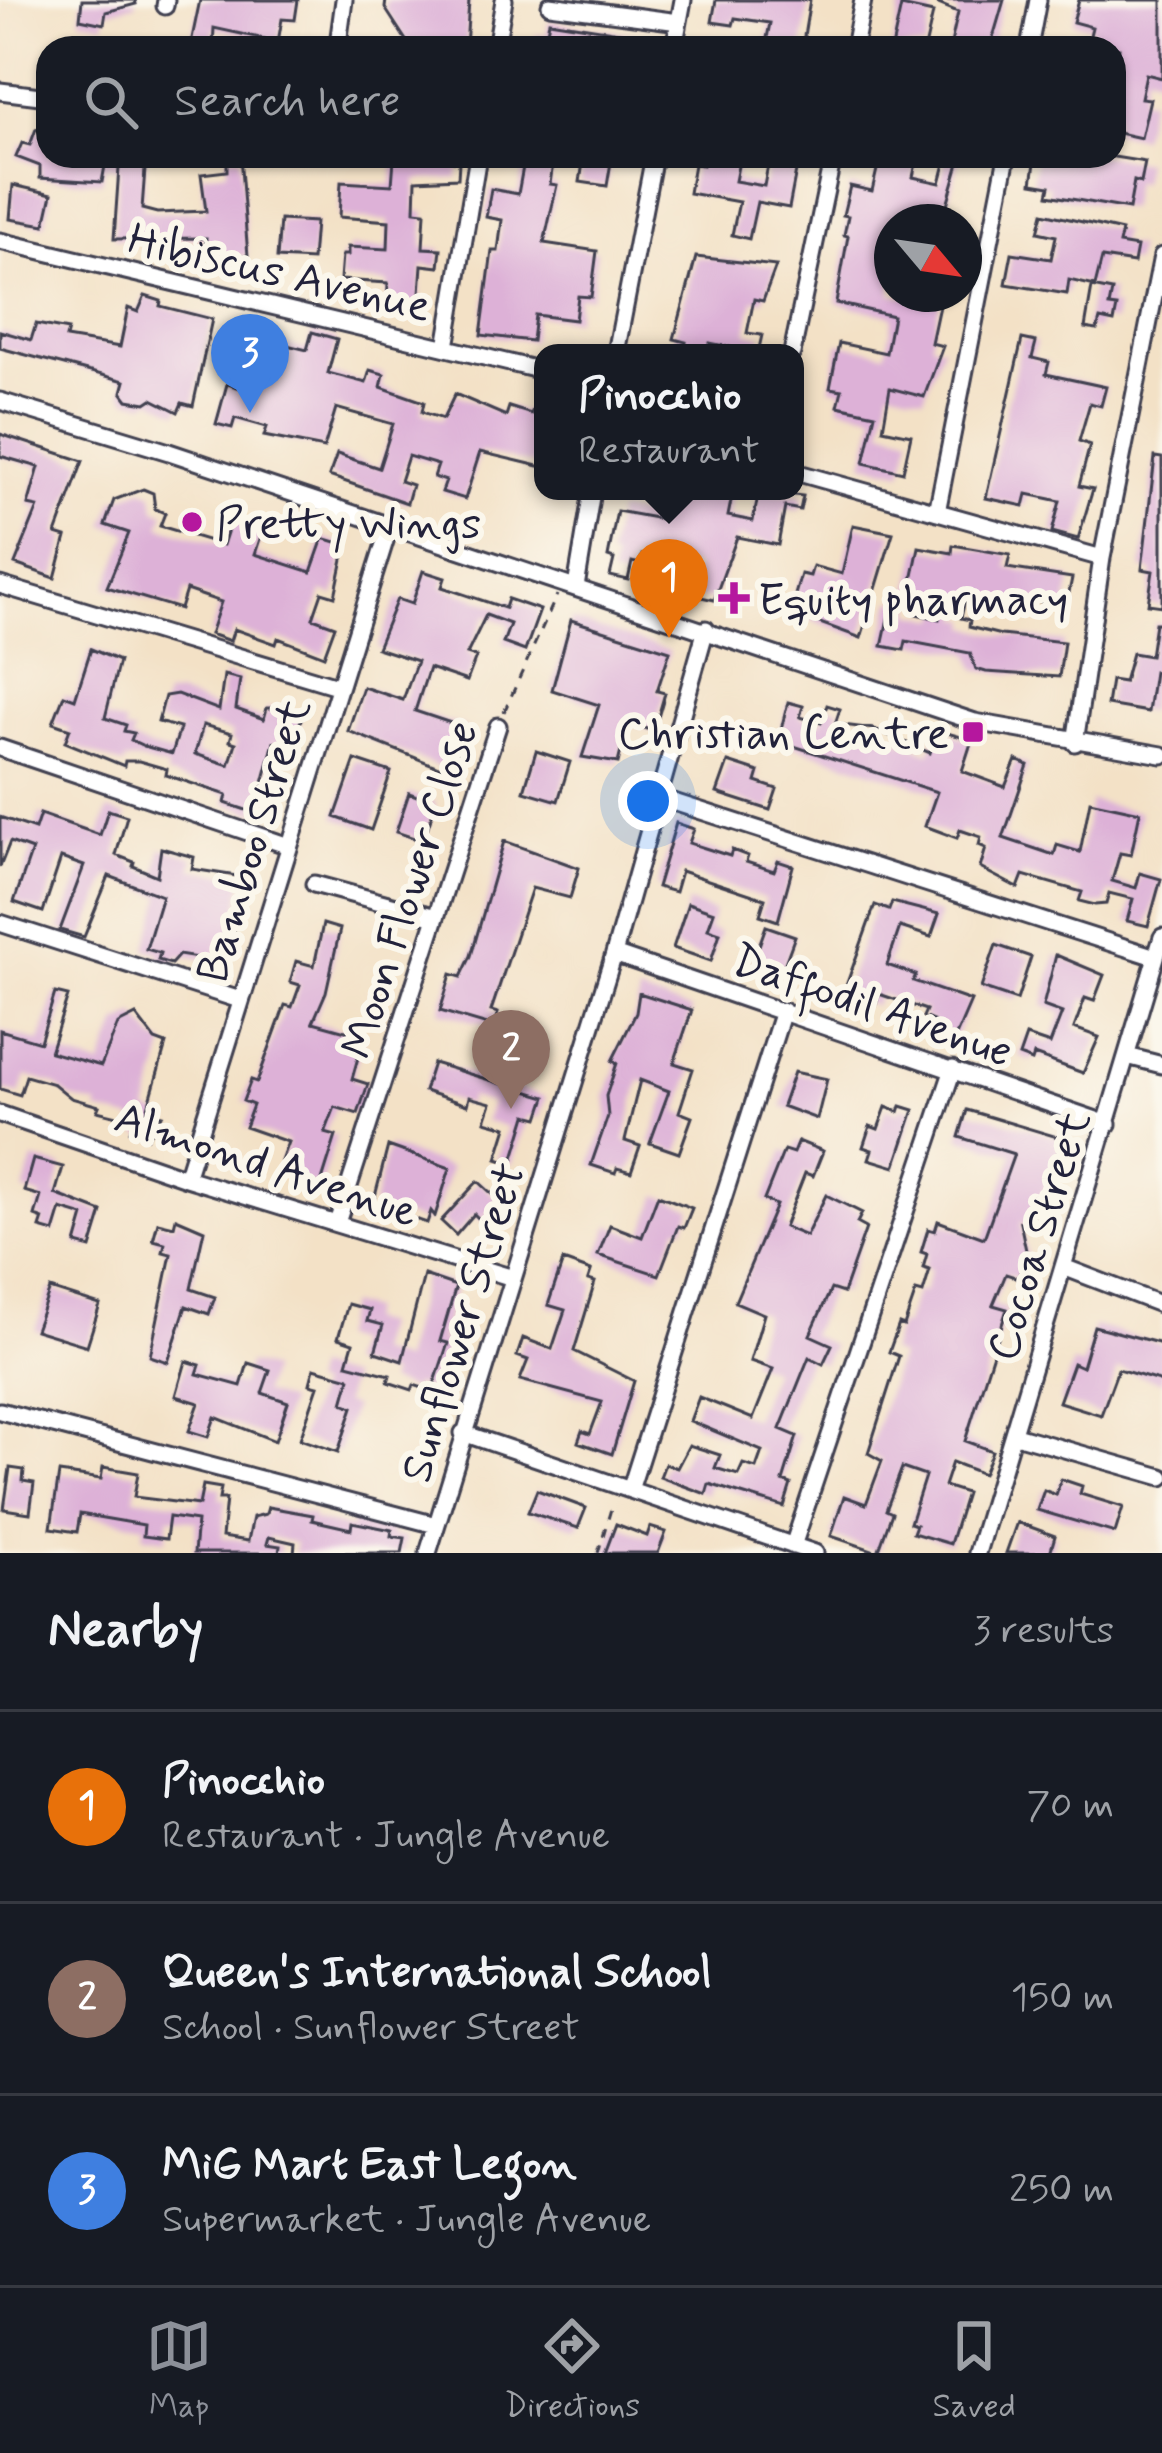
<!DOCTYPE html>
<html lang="en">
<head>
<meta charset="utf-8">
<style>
	body { margin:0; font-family:Mynerve,sans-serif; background:#242831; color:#f1f3f6 }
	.compass { position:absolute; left:874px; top:204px; width:108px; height:108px; border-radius:50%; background:#171b24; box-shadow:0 3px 9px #0004; rotate:119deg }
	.you { position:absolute; left:648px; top:801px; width:42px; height:42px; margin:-30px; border:9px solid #fff; border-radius:50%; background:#1a73e8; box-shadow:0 0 0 18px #1a73e833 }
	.badge { display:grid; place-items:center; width:78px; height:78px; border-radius:50%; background:#8c9099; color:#fff; font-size:39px; font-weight:700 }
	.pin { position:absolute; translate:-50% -99px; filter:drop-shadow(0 3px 6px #0008) }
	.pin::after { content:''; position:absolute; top:63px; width:42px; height:36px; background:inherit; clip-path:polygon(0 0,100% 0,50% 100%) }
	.popup { position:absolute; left:534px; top:344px; width:270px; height:156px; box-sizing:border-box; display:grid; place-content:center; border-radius:24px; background:#171b24; filter:drop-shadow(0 3px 9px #0005); font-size:39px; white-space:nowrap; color:#9ea1a6 }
	.popup b { font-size:45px; color:#f1f3f6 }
	.popup::after { content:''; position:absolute; left:50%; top:100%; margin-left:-24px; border:24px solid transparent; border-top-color:#171b24 }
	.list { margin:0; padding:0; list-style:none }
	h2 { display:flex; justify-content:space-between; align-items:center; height:156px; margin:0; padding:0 48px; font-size:51px }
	h2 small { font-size:39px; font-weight:400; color:#9ea1a6 }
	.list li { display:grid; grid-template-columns:78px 1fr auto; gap:36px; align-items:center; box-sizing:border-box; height:192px; padding:0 48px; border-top:3px solid #363941 }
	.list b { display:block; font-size:45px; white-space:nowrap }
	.list p { margin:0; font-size:39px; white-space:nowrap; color:#9ea1a6 }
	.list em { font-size:39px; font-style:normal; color:#9ea1a6 }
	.icon { flex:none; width:66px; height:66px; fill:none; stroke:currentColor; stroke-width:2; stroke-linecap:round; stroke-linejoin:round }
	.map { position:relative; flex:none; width:1162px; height:1553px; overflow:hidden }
	.search { position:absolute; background:#171b24; box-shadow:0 3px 9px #0004; left:36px; right:36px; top:36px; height:132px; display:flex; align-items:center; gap:30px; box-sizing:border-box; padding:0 42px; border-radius:36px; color:#9ea1a6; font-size:45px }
	.sheet { height:732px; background:#171b24 }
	nav { display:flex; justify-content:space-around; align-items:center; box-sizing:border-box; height:168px; border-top:3px solid #363941; background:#171b24; font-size:33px; color:#9ea1a6 }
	nav a { display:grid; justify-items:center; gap:6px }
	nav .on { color:#8c9099 }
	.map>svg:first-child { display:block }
	.building { fill:#ddb1d7; fill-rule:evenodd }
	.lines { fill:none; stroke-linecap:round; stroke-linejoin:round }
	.minor-casing { stroke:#413f50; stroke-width:21 }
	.path { stroke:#413f50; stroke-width:3; stroke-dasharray:9 9; stroke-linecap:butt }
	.minor { stroke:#fff; stroke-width:15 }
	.poi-dot { fill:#b5179e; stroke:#fbf7ec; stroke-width:4.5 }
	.labels { text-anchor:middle; stroke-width:12; stroke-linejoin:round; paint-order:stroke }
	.street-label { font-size:45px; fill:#22223b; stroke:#fbf7ec }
	.poi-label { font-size:45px; fill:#22223b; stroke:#fbf7ec; text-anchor:start }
</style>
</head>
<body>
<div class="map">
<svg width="1162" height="1553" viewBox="0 0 1162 1553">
	<rect width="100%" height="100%" fill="#fbf7ec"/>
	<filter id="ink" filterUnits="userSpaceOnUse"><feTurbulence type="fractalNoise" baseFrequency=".00833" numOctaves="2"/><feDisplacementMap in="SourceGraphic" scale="24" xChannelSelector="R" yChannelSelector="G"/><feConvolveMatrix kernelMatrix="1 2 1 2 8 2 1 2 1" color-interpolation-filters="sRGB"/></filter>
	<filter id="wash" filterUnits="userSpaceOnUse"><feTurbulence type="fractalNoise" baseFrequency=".004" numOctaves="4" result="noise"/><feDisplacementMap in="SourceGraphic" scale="48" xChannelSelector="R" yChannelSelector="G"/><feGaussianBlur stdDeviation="2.7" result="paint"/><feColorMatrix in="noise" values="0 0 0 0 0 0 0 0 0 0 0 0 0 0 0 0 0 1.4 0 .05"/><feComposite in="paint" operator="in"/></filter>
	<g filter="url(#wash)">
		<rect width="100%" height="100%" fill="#f3e1c6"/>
		<g id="blocks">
			<path class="building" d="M82 0H135L136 4 106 12 104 24 80 19Z
				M200 0H298L295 20 282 19 278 42 214 28 213 48H190Z
				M386 0H469L466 48H411L385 8Z
				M716 0H810L802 48H765L770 23 735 18 733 25 712 22Z
				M929 0H1004L990 48H950L958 12Z
				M1079 0H1162V78L1146 74 1141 98 1150 99 1141 138 1114 132 1119 48H1087L1092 27 1073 22Z
				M901 6 933 13 925 48H892Z
				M549 21 638 35 636 48H534L537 34 546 36Z
				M36 129 48 132V156H146L142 209 157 213 206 211 201 174 227 171V157L240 156 248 256 232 255 230 267 218 269 205 251 206 238 114 239 119 168 105 166 102 182 40 178V166L16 157 22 143 30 145Z
				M525 156H554L550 184 557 185 544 243 597 251 591 297 578 296 575 320 535 315 532 341 481 335 492 251H498L502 220 486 217 491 189 518 194Z
				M584 156H612L607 186 580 182Z
				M705 156H740L735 181 764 186 768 165 796 171 789 208 757 202 749 239 732 235 739 202 689 193 694 164 703 165Z
				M886 156 917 159 913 177 940 183 947 156H961L942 222H892V294L940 301 931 343 943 346 924 397 890 388 883 429 911 435 903 472 864 463 875 414 838 406 842 390 830 388 839 343 886 353 893 316 836 303 848 236 844 235 848 216 843 215 850 186 872 191 879 161 885 163Z
				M1036 156H1108L1145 162 1141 183 1134 181 1129 209 1048 195 1050 186 1032 183Z
				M438 158 459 162 458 178 416 180 415 211 425 212 423 248 441 249 439 267 422 265 419 307 387 305 388 283 340 280 342 255H348V247L388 249 389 221 339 217 341 182 392 185 394 159Z
				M13 185 52 194 45 225 10 219Z
				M1043 213 1122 231 1119 244 1137 247 1134 263 1102 258 1095 286 1069 280 1067 294 1006 284 1012 253 1051 259 1056 236 1038 232Z
				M280 220 315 222 312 260 277 258Z
				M696 257 776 266 763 301 754 299 747 333 762 335 758 353 710 343 708 353H684L686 342 674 339Z
				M1092 287 1112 291 1109 306 1117 307 1114 322 1100 319 1097 330 1085 328Z
				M145 296 161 301 160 306 212 319 193 406 182 403 178 412 152 399 146 403 128 400 122 392 125 381 0 348V331L31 340 36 324 68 330 66 338 120 347 128 308 138 312Z
				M312 332 337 339 328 373 366 383 370 370 384 374 381 387 424 402 422 412 443 419 455 394 506 416 509 407 531 414 543 385V467L480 452 465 499 442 492 446 481 434 477 438 465 408 456 400 481 412 485 407 503 329 476 337 454 379 468 393 424 336 408 324 448 264 436 267 427 235 418 232 428 216 424 227 384 258 393 271 341 307 350Z
				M1022 339 1036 342 1032 358 1049 362 1046 374 1106 387 1101 406 1090 403 1079 441 1090 445 1079 486 1093 489 1078 539 1052 532 1060 501 1027 494 1024 506 986 498Z
				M0 434 83 461 56 534 66 537 55 578 15 564 38 507 28 505 39 467 0 456Z
				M1155 457 1162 458V606L1148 604 1153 571 1142 569Z
				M143 489 153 493 155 509 165 513 160 526 223 545 231 520 263 530 255 554 311 572 323 538 346 545 335 596 322 592 313 618 335 626 324 656 278 638 276 644 234 629 230 641 210 634 221 602 186 590 180 609 107 587 129 533 105 525 114 500Z
				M666 491H733L728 516 753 521 759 491 803 496 800 510 785 507 778 545 737 537 714 600 688 594 696 566 642 555 640 564 632 562 628 580 610 576 614 559 608 557 617 511 661 519Z
				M853 525 893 533 861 638 790 612 801 574 810 576 813 566 842 574Z
				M953 545 1010 555 1007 568 1072 578 1066 607 1022 598 1019 615 1006 613 1005 601 966 595 961 618 970 620 969 627 1001 635 1064 642 1059 677 986 672 976 669 970 653 906 641 904 650 882 646 892 600 914 604 912 613 939 619 944 596 910 590 919 547 952 553Z
				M423 571 445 578 442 587 505 608 508 599 540 610 525 651 503 643 510 624 486 615 467 654 476 657 467 681 429 668 415 711 466 728 451 772 348 731 363 687 403 700 417 661 377 648 397 599 412 604Z
				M571 620 670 651 657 691 665 693 654 731 628 723 618 763 582 757 599 705 552 690Z
				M1155 623H1162V673L1154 672 1148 712 1107 705 1111 680 1124 682 1132 653 1150 656Z
				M91 649 119 661 105 718 126 725 124 731 134 733 131 740 144 746 172 754 180 728 158 722 165 696 177 694 219 710 224 675 240 679 236 709 264 719 267 708H277L302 716 292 748 274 742 255 813 225 803 227 795 166 775 167 769 139 761H125L124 766 65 742 70 729 53 723 64 695 75 699ZM203 725 232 733 230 741 236 743 229 765 195 754Z
				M788 702 803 706 800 717 821 723 827 705 840 709 835 724 874 729 930 753 937 730 972 740 962 771 1005 787 1016 760 1028 765 1003 838 1054 855 1057 845 1080 852 1090 801 1140 812 1131 855 1120 853 1112 881 1136 888 1140 873 1161 879 1148 926 1127 921 1133 899 1109 893 1106 904 1095 905 1079 901 1082 892 1023 875 1018 888 980 868 986 848 979 845 981 837 960 830 957 838 925 826 937 792 778 741Z
				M536 751 570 762 558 801 524 791Z
				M355 760 391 772 371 830 335 817Z
				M728 762 759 772 756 782 777 789 770 810 717 793Z
				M409 793 436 803 423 841 396 832Z
				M108 810 127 816 116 855 134 862 133 866 157 876 161 848 194 857 192 869 243 877 232 942 220 940 216 961 179 955 171 964 158 960 160 953 146 949 162 896 109 876 84 937 60 930 84 866 61 858 43 912 14 902 32 850 10 842 0 867V817L35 829 40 814 100 835Z
				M676 823 694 829 689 843 730 856 732 850 748 856 746 862 774 871 778 861 793 866 778 921 760 915 765 899 681 871 675 892 657 887Z
				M504 841 579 868 570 898 532 888 491 1011 498 1013 494 1027 440 1011 451 974 461 977 471 956Z
				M892 902 939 914 931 937 900 927 887 965 916 975 913 981 971 1001 952 1045 928 1036 933 1021 923 1017 926 1010 879 994 875 1006 843 994 875 905 889 910Z
				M688 903 714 912 708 929 720 933 711 961 673 948Z
				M323 924 340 929 326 992 313 1022 364 1036 352 1079 368 1084 358 1114 335 1107 325 1133 336 1136 320 1187 285 1173 289 1163 281 1161 288 1142 245 1127 253 1105 243 1101 251 1080 257 1082 285 1005 292 1007 300 985 290 982 296 961 314 966Z
				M766 926 795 936 782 971 777 970 775 976 751 968Z
				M996 945 1031 957 1017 1000 981 988Z
				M1056 955 1104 975 1094 1001 1085 998 1074 1028 1099 1037 1083 1073 1034 1055 1032 1061 1019 1056 1026 1036 1050 1044 1062 1013 1043 1006Z
				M55 993 68 996 50 1052 101 1066 118 1024 136 1015 155 1040 166 1044 147 1111 162 1115 147 1138 130 1131 134 1120 97 1111 99 1106 71 1098 54 1084 26 1076 20 1095 0 1089V1030L40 1042Z
				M639 993 692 1010 674 1063 693 1069 679 1112 692 1117 679 1153 650 1143 669 1091 640 1080 625 1141 640 1146 631 1172 617 1168 615 1173 591 1165 608 1116 606 1096 617 1063 612 1061 636 1013Z
				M433 1063 546 1097 539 1118 527 1115 512 1164 497 1159 507 1127 485 1121 491 1103 469 1097 467 1105 424 1091Z
				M794 1072 827 1079 817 1119 782 1106Z
				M901 1106 914 1110 895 1167 869 1159 872 1150 863 1147 870 1126 878 1129 886 1107 899 1112Z
				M967 1110 1061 1138 1060 1148 1029 1226 1020 1222 1027 1255 1018 1278 1006 1274 993 1305 1007 1309 965 1441 992 1451 983 1474 952 1462 944 1486 966 1493 950 1544 913 1533 916 1525 910 1523 925 1476 902 1468 886 1510 892 1513 878 1552 831 1536 844 1496 866 1504 882 1461 868 1453 899 1356 889 1352 899 1324 904 1326 916 1291 923 1293 930 1270 923 1268 927 1254 921 1252 928 1229 935 1231 938 1221 984 1238 1014 1154 959 1137Z
				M798 1141 823 1151 813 1176 805 1173 784 1227 806 1236 826 1195 862 1213 857 1223 866 1228 843 1293 831 1289 810 1335 832 1345 823 1364 809 1357 780 1429 797 1436 783 1481 791 1484 784 1507 709 1484 706 1494 660 1477 665 1464 677 1468 689 1445 720 1455 715 1468 738 1475 743 1464 756 1468 762 1451 690 1421 699 1397 753 1419 773 1369 750 1361 764 1314 735 1302 776 1205 764 1200 784 1150 793 1153Z
				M388 1146 450 1168 435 1216 431 1211 427 1223 403 1215 400 1223 382 1216 384 1208 373 1204Z
				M33 1159 63 1167 55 1194 102 1212 91 1248 76 1244 84 1216 61 1209 54 1232 40 1228 43 1219 35 1216 41 1196 24 1191Z
				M478 1181 500 1201 481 1221 474 1214 456 1235 441 1221Z
				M658 1195 692 1208 684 1228 678 1226 659 1275 598 1255 610 1225 642 1237Z
				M176 1218 204 1230 191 1289 215 1297 209 1314 186 1306 168 1362 150 1356 171 1254 163 1252 165 1243 153 1240 158 1222 174 1226Z
				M563 1261 591 1271 588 1280 595 1282 574 1351 634 1381 612 1454 578 1442 582 1431 590 1434 602 1402 520 1380 528 1360 517 1356 523 1338 552 1349 565 1310 548 1305Z
				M424 1275 456 1286 440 1341 448 1343 432 1391 414 1385 412 1390 388 1382 390 1375 347 1364 353 1343 338 1338 348 1304 370 1310 367 1321 383 1325 375 1352 402 1361Z
				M50 1289 100 1305 87 1346 35 1330Z
				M1094 1326 1162 1344V1382L1118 1369 1101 1415 1059 1402 1073 1363 1082 1367Z
				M186 1361 200 1365 197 1374 241 1386 248 1363 270 1370 262 1393 288 1402 275 1441 215 1417 208 1437 189 1431 199 1403 176 1396Z
				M314 1368 350 1378 343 1403 353 1407 338 1452 300 1439 318 1386 310 1384Z
				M103 1467 138 1473 134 1497 199 1505 203 1485 221 1488 219 1499H226L222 1537 248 1541 253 1517 266 1514 268 1507 313 1515 312 1520 351 1529 352 1522 392 1530 391 1536 405 1538 402 1553H294L295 1543 269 1537 267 1544 280 1546 279 1553H194L197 1521 169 1517 166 1539 143 1536 144 1525 80 1514 77 1532 51 1528 59 1473 101 1479Z
				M10 1468 24 1470 23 1481 34 1483 30 1513 4 1509Z
				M1061 1479 1082 1486 1080 1494 1123 1507 1115 1533 1037 1510 1044 1490 1056 1495Z
				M537 1490 586 1508 578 1528 528 1512Z
				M1017 1522 1055 1536 1050 1553H1006Z
				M616 1524 647 1536 650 1527 666 1532 658 1553H605Z"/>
		</g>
	</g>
	<g filter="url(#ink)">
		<use href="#blocks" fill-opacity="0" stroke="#413f50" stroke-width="3"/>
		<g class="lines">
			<defs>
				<path id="minor" d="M550 5 679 22
					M165 6 166 0
					M338 44 344 0
					M496 48 504 0
					M674 48 683 0
					M854 48 863 0
					M1029 48 1038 0
					M0 91 48 97
					M0 241 543 371
					M446 347 478 156
					M616 353 654 156
					M792 353 833 156
					M0 401 169 452 975 722 1162 755
					M795 472 1102 558
					M937 512 1007 156
					M0 585 337 686
					M576 587 592 491
					M1075 743 1102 558 1162 256
					M0 748 286 845
					M658 797 1155 957
					M314 884 436 917
					M0 923 240 1000
					M614 954 1108 1124
					M1127 1056 1162 1065
					M0 1114 186 1178 513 1278
					M186 1178 390 525
					M337 1223 498 726
					M1066 1268 1162 1305
					M0 1411 436 1525
					M463 1433 815 1553
					M1015 1435 1162 1477
					M631 1487 783 1011
					M793 1546 953 1069
					M428 1553 614 954 706 629
					M977 1553 1162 937"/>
			</defs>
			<use href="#minor" class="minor-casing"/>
			<path class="path" d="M504 712 557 595
				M598 1553 613 1502"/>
			<use href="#minor" class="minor"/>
		</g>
	</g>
	<g class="poi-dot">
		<circle cx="192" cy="522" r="12"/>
		<path d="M728 580h12v12h12v12h-12v12h-12v-12h-12v-12h12z"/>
		<rect x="961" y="720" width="24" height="24" rx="6"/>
	</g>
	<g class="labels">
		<g class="street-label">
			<text transform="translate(280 271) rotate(13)" y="16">Hibiscus Avenue</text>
			<text transform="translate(252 840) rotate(-73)" y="16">Bamboo Street</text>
			<text transform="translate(408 889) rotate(-72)" y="16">Moon Flower Close</text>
			<text transform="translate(873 1004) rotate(19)" y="16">Daffodil Avenue</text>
			<text transform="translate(267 1163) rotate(18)" y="16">Almond Avenue</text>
			<text transform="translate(1037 1235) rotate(-73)" y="16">Cocoa Street</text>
			<text transform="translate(461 1322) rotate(-73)" y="16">Sunflower Street</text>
		</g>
		<g class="poi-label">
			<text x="216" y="538">Pretty Wings</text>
			<text x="758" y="614">Equity pharmacy</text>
			<text x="949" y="748" text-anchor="end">Christian Centre</text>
		</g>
	</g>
</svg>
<svg class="compass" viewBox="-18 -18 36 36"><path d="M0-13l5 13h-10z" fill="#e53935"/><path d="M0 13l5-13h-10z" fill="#9ea1a6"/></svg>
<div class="you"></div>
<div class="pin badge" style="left:669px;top:638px;background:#e8710a">1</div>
<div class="popup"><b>Pinocchio</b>Restaurant</div>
<div class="pin badge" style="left:511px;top:1109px;background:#8d6e63">2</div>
<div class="pin badge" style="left:250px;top:413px;background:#3f7fe0">3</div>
<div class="search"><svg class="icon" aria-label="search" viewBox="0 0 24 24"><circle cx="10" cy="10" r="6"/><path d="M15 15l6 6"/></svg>Search here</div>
</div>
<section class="sheet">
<h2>Nearby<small>3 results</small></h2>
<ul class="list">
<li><span class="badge" style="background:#e8710a">1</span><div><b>Pinocchio</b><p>Restaurant · Jungle Avenue</p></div><em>70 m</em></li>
<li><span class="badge" style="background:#8d6e63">2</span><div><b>Queen's International School</b><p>School · Sunflower Street</p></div><em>150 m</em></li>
<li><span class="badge" style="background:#3f7fe0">3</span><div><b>MiG Mart East Legon</b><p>Supermarket · Jungle Avenue</p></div><em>250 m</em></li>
</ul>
</section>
<nav>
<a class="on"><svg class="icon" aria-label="map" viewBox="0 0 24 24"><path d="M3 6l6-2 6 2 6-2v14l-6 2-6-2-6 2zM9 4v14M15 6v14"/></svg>Map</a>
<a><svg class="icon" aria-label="directions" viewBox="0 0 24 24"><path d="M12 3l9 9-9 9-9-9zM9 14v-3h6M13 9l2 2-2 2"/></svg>Directions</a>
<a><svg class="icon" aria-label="saved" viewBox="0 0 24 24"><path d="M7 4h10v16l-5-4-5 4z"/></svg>Saved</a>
</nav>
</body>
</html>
